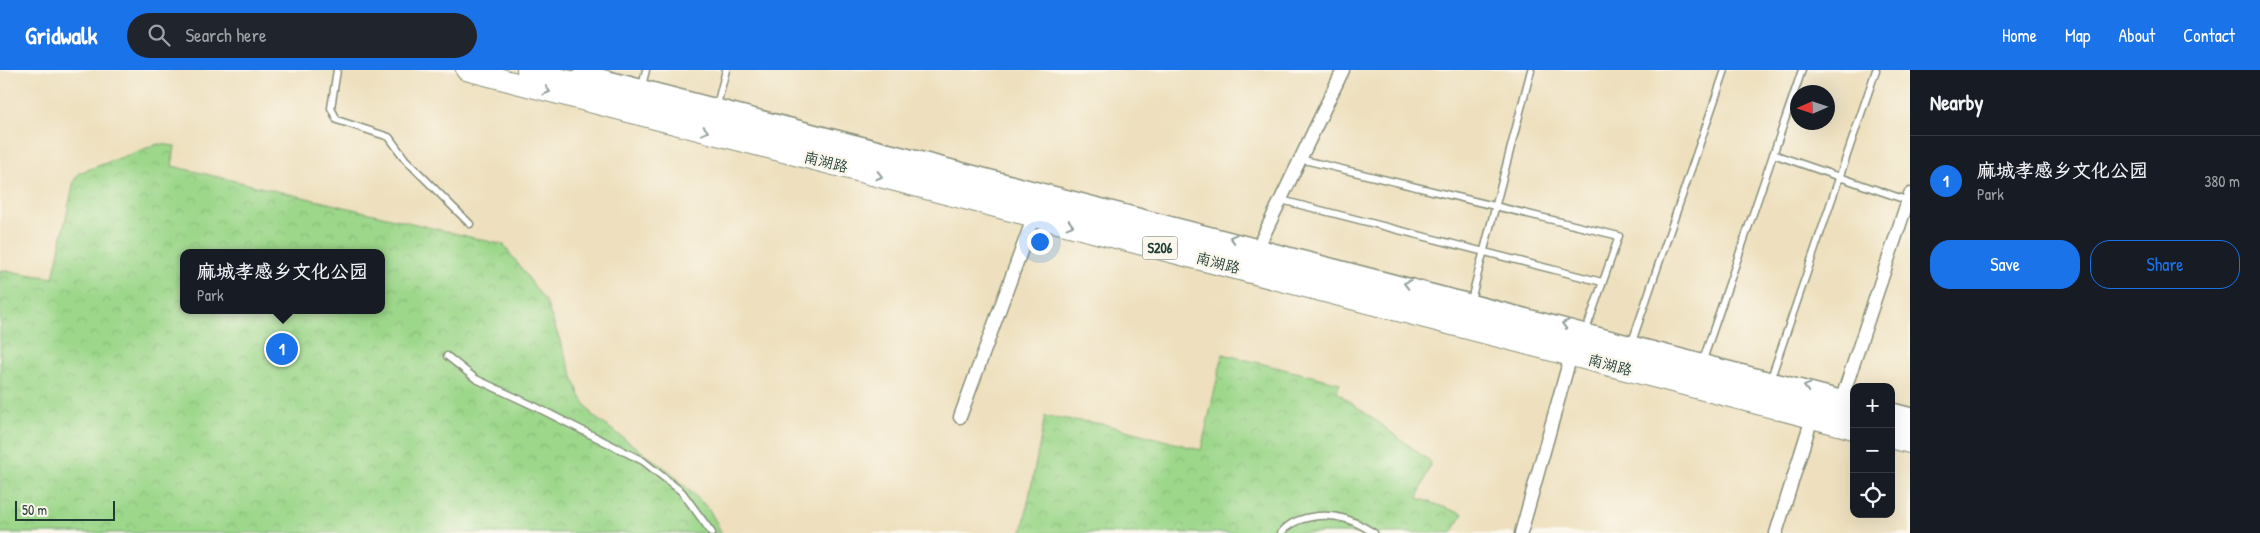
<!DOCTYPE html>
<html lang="en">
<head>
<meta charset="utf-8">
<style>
	body { margin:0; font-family:"Patrick Hand","LXGW WenKai TC",sans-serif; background:#20242c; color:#f1f3f6 }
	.controls { position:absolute; right:15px; bottom:15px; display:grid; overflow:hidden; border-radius:10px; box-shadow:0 5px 20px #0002 }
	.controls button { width:45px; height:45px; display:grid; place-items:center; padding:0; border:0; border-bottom:1px solid #363941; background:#171b24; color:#f1f3f6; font:25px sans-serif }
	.compass { position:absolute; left:1790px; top:15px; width:45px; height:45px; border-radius:50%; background:#171b24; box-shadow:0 5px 20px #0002; rotate:267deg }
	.scale { position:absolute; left:15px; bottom:12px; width:100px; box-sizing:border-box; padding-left:5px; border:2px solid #1f3d34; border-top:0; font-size:14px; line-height:18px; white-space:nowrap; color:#1f3d34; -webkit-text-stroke:4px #fbf7ec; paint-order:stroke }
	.you { position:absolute; left:1039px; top:171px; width:18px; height:18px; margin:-12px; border:4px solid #fff; border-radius:50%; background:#1a73e8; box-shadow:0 0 0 8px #1a73e833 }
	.badge { display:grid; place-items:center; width:32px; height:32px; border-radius:50%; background:#1a73e8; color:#fff; font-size:16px; font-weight:700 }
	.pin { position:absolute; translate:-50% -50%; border:2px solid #fff; box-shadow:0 1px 5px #0006 }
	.popup { position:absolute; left:180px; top:179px; width:205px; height:65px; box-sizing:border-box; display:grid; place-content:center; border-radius:10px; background:#171b24; filter:drop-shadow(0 1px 4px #0005); font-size:16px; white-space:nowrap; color:#9ea1a6 }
	.popup b { font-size:19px; color:#f1f3f6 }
	.popup::after { content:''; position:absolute; left:50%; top:100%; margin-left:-10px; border:10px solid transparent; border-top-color:#171b24 }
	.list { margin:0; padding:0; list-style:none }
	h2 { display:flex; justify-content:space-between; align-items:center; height:65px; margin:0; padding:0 20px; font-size:21px }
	h2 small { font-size:16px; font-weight:400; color:#9ea1a6 }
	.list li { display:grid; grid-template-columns:32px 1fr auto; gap:15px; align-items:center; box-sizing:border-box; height:90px; padding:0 20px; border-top:1px solid #363941 }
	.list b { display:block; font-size:19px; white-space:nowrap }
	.list p { margin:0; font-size:16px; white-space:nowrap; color:#9ea1a6 }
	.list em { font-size:16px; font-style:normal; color:#9ea1a6 }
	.actions { display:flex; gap:10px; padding:15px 20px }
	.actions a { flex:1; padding:11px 0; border:1px solid #1a73e8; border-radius:20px; text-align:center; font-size:18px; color:#1a73e8 }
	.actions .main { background:#1a73e8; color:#fff }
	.icon { flex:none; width:28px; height:28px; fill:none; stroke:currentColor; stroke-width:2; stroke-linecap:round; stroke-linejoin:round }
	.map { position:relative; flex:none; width:1910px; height:463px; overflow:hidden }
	header { display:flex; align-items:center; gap:30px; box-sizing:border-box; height:70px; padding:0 25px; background:#1a73e8; color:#fff }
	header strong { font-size:24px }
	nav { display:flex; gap:28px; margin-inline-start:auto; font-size:18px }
	.search { width:350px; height:45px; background:#20242c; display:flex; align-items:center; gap:12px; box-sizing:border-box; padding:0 18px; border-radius:28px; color:#9ea1a6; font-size:19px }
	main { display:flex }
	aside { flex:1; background:#171b24 }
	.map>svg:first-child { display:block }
	.park { fill:url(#park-crowns); stroke:#5e8a5f; fill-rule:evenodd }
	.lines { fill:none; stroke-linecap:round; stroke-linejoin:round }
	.lane-casing { stroke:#868e79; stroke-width:9 }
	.street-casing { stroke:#868e79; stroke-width:15 }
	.primary-casing { stroke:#868e79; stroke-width:22 }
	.lane { stroke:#fff; stroke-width:6 }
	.street { stroke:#fff; stroke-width:12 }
	.primary { stroke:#fff; stroke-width:20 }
	.oneway { stroke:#8f9e9a }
	.labels { text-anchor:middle; stroke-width:5; stroke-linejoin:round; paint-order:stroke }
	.shield { fill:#fbf7ec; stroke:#61756b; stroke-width:1 }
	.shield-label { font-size:14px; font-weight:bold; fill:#1f3d34 }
	.street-label { font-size:15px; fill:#1f3d34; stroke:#fbf7ec }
</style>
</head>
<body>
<header>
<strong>Gridwalk</strong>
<div class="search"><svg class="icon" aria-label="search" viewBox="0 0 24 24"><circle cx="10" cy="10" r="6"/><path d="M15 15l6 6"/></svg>Search here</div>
<nav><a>Home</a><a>Map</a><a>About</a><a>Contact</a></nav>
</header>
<main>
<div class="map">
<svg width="1910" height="463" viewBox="0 0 1910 463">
	<defs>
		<pattern id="park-crowns" width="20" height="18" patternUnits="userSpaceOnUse" patternTransform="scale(1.25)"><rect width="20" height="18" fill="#9cd78a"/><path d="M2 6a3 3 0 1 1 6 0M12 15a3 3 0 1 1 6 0" fill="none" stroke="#86b978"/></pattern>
	</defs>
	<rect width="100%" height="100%" fill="#fbf7ec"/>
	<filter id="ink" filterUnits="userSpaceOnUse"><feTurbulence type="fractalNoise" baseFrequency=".02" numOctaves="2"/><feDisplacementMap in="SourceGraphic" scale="10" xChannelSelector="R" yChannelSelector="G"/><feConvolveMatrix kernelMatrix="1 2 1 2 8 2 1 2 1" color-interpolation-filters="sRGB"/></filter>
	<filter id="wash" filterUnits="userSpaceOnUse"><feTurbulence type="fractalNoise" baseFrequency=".0096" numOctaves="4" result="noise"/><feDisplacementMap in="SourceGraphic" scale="20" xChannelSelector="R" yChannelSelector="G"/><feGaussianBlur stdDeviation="1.12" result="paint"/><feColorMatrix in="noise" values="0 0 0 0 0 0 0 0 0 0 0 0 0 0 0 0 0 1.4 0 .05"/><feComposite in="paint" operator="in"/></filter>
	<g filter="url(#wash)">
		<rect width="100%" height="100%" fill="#eee0be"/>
		<path class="park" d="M158 74 175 76 172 96 504 175 546 232 580 326 593 346 670 402 709 439 722 463H0V200L53 208 74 111 79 103ZM183 183H381V240H183Z
			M1223 284 1340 313 1337 322 1431 392 1418 428 1463 444 1452 463H1022L1045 346 1103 354 1201 380Z"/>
	</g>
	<g filter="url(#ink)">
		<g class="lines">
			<defs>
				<path id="lane" d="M337 0 331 38 337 50 389 67 405 89 470 154
					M642 16 646 0
					M717 35 726 0
					M1773 84 1909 131
					M1300 89 1619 166 1586 260
					M1281 130 1602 212
					M1471 230 1531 0
					M1632 272 1725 0
					M447 286 476 309 534 336 643 391 682 422 712 463
					M1703 290 1802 0
					M1771 308 1876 0
					M1281 463C1295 445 1326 443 1346 449 1356 452 1366 458 1374 463"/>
				<path id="street" d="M580 0 1854 330
					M1259 175 1343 0
					M1840 334 1910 124
					M1891 339 1910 344
					M960 347 1034 146
					M1521 463 1571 285
					M1776 463 1812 348"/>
				<path id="primary" d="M466 0 1854 359
					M527 0 1854 343
					M1891 353 1910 358
					M1891 368 1910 373"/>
			</defs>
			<use href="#lane" class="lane-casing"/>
			<use href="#street" class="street-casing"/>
			<use href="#primary" class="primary-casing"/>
			<use href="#lane" class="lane"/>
			<use href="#street" class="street"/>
			<use href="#primary" class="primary"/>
		</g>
		<defs><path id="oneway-chevron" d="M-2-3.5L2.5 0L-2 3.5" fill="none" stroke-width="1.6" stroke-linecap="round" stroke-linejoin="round" transform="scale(1.25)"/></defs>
		<g class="oneway">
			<use href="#oneway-chevron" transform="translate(547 21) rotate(14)"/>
			<use href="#oneway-chevron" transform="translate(705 61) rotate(14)"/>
			<use href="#oneway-chevron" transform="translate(879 106) rotate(14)"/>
			<use href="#oneway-chevron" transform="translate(1070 155) rotate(15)"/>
			<use href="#oneway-chevron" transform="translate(1233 168) rotate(-165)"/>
			<use href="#oneway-chevron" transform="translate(1407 214) rotate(-165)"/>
			<use href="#oneway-chevron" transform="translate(1565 254) rotate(-165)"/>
			<use href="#oneway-chevron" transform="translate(1807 317) rotate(-165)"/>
		</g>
	</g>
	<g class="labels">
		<rect class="shield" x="1142.5" y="166.5" width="35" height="23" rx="4"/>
		<g class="shield-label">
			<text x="1160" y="183">S206</text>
		</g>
		<g class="street-label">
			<text transform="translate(826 92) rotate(14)" y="5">南湖路</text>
			<text transform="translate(1218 193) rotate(15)" y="5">南湖路</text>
			<text transform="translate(1610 295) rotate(15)" y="5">南湖路</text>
		</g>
	</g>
</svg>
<div class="controls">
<button>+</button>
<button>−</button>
<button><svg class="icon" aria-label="locate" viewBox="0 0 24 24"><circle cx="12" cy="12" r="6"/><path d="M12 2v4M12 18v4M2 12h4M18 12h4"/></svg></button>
</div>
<svg class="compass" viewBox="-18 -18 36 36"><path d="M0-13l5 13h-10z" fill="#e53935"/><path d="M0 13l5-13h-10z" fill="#9ea1a6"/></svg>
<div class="scale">50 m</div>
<div class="you"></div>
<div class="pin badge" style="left:282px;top:279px">1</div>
<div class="popup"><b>麻城孝感乡文化公园</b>Park</div>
</div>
<aside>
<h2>Nearby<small></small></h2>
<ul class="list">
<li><span class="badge">1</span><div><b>麻城孝感乡文化公园</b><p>Park</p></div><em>380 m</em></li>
</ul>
<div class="actions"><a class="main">Save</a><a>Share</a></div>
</aside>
</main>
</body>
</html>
